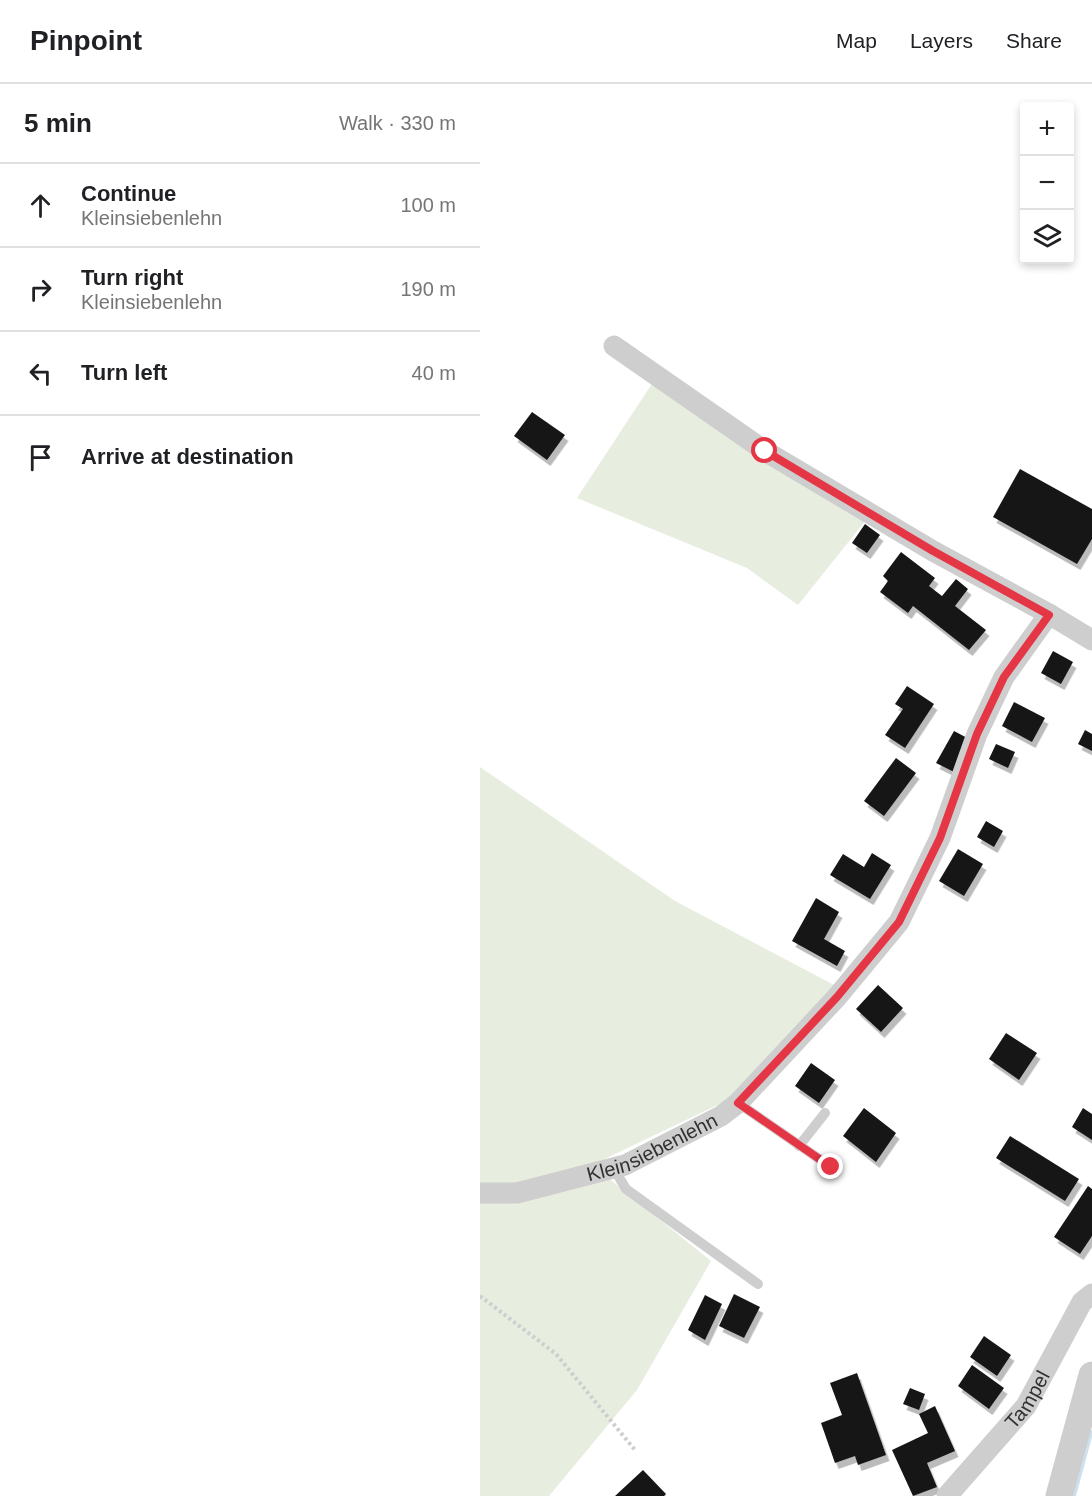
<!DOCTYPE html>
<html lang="en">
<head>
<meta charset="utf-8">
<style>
	body { margin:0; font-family:Helvetica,sans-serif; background:#f6f6f6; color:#202124 }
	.controls { position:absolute; right:18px; top:18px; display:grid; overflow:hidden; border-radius:6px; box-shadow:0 3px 9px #0003 }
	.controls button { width:54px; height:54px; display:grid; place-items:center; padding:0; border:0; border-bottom:2px solid #e0e0e0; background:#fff; color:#202124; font:30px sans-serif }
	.stop { position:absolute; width:18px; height:18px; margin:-14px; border:4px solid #e53646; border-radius:50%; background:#fff }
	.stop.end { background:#e53646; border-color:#fff; box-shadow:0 2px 6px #0008 }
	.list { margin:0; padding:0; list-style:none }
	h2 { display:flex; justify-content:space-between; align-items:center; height:78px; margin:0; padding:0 24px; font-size:26px }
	h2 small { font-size:20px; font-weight:400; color:#757577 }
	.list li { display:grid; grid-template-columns:39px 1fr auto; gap:18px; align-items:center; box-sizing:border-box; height:84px; padding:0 24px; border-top:2px solid #e0e0e0 }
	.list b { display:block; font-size:22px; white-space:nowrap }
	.list p { margin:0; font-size:20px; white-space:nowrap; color:#757577 }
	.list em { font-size:20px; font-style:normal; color:#757577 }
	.icon { flex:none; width:33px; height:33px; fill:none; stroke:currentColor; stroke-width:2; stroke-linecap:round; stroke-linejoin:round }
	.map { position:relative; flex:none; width:612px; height:1412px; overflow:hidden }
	header { display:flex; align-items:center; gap:36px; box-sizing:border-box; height:84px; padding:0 30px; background:#fff; border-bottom:2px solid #e0e0e0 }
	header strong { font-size:28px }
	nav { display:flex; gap:33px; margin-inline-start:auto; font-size:21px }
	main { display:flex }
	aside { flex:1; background:#fff }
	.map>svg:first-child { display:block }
	.green { fill:#e7eddf }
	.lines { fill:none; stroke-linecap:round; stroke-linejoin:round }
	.stream { stroke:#cce1ed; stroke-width:6 }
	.building { fill:#181818; filter:url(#shadow) }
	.path { stroke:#cecece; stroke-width:4; stroke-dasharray:3 3; stroke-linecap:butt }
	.service { stroke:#cecece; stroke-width:10 }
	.minor { stroke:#cecece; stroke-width:21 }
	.tertiary { stroke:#cecece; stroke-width:27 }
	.route { stroke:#e53646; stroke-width:8 }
	.labels { text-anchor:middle; stroke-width:6; stroke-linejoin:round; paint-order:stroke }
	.street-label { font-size:20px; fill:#313131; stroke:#fff }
</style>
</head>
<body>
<header>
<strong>Pinpoint</strong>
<nav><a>Map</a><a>Layers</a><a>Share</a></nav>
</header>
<main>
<aside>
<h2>5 min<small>Walk · 330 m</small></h2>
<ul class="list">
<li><svg class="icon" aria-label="ahead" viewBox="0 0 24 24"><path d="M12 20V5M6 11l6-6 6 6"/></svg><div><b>Continue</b><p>Kleinsiebenlehn</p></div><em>100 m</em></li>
<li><svg class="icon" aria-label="right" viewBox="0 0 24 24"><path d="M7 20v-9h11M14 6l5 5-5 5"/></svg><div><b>Turn right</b><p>Kleinsiebenlehn</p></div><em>190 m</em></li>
<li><svg class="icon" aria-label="left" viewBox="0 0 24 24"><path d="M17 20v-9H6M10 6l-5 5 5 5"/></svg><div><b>Turn left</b></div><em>40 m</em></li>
<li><svg class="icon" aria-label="arrive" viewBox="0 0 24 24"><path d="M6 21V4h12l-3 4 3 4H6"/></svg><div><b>Arrive at destination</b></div></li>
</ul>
</aside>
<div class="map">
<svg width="612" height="1412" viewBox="0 0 612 1412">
	<defs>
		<filter id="shadow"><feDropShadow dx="3.5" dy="6" stdDeviation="0" flood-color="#0004"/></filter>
	</defs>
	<rect width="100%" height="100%" fill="#fff"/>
	<path class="green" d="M177 292 390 431 318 521 267 484 97 414Z
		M0 683 195 817 356 902 248 1016 112 1081 231 1177 157 1306 69 1412H0Z"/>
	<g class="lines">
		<path class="stream" d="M593 1412 610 1349"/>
	</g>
	<path class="building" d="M52 328 85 351 67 376 34 352Z
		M540 385 612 425V455L597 480 513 433Z
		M385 440 400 451 387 469 372 459Z
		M421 468 455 494 449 502 462 512 476 495 488 505 475 522 506 546 489 566 433 522 428 529 400 508 408 497 403 492Z
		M573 567 593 578 581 600 561 589Z
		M427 602 454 620 425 664 405 651 423 625 415 620Z
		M534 618 565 634 552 658 522 642Z
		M605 646 612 650V667L598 660Z
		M474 647 493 657 476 689 456 679Z
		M516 660 535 668 528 684 509 675Z
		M416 674 436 689 404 732 384 717Z
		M506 737 523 747 514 763 497 753Z
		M478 765 503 780 484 812 459 797Z
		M392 769 411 781 390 815 350 791 363 770 384 783Z
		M336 814 359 828 344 855 365 867 357 882 312 857Z
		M398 901 423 924 401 948 376 925Z
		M526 949 557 969 539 996 509 975Z
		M331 979 355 996 339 1019 315 1002Z
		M384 1024 416 1049 396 1078 363 1052Z
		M603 1024 612 1030V1056L592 1043Z
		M530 1052 599 1095 585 1117 516 1074Z
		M608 1102 612 1105V1152L600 1170 574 1153Z
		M254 1210 280 1223 264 1254 239 1242Z
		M225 1211 242 1220 225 1256 208 1246Z
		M504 1252 531 1271 517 1292 490 1273Z
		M492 1281 524 1304 509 1325 478 1302Z
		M377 1289 406 1371 378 1381 375 1372 355 1379 341 1339 362 1331 350 1299Z
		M430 1304 445 1310 439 1326 423 1320Z
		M455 1322 475 1367 447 1379 457 1403 433 1412 412 1366 448 1349 439 1330Z
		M163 1386 186 1410 184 1412H135Z"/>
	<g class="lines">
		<path class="path" d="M0 1212 76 1270 155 1366"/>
		<path class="service" d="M258 1019 351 1083
			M319 1062 345 1029
			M133 1083 146 1105 278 1200"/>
		<g class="minor">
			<path d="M134 262 285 367 453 467 569 530"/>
			<path id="s1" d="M0 1109H37L145 1081 241 1032 258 1019 357 913 419 838 460 754 497 650 524 593 569 530 612 556"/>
			<path id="s2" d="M467 1412 546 1322 602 1218 612 1210"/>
		</g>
		<path class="tertiary" d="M579 1412 612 1291"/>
	</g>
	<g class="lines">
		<path class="route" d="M285 367 453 467 569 531 524 593 497 650 460 754 419 838 357 913 258 1019 351 1083"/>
	</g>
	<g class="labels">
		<g class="street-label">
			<text dy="7" stroke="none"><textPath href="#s1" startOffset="180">Kleinsiebenlehn</textPath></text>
			<text dy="7" stroke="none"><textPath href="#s2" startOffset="126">Tampel</textPath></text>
		</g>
	</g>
</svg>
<div class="controls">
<button>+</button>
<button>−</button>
<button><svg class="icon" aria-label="layers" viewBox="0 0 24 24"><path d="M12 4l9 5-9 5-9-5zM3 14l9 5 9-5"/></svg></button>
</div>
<div class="stop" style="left:285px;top:367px"></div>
<div class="stop end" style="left:351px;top:1083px"></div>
</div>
</main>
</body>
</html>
